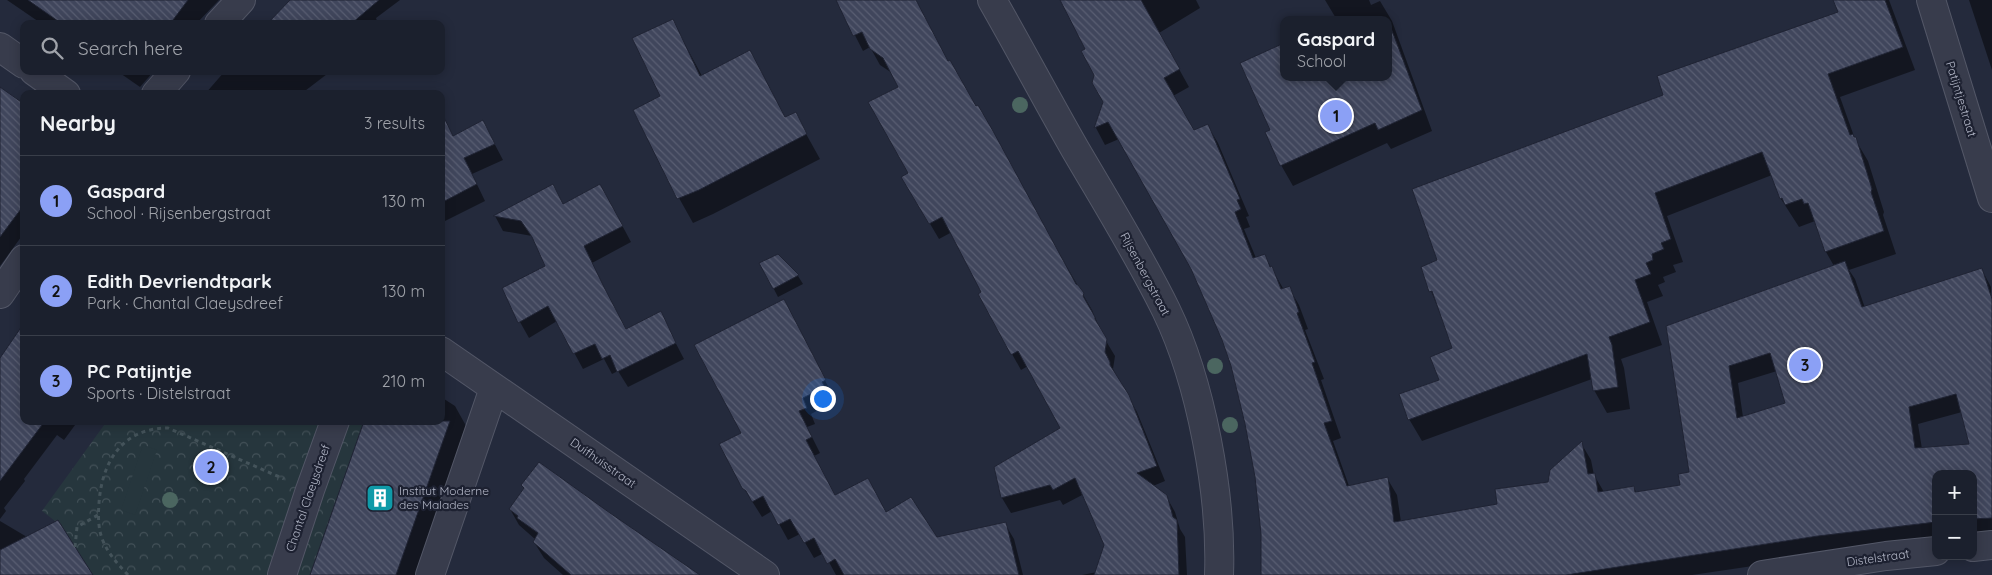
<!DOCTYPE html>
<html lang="en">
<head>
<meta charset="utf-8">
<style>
	body { margin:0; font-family:Quicksand,sans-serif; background:#242835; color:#f1f3f6 }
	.controls { position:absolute; right:15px; bottom:15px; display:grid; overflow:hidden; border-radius:10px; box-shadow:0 2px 12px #0003 }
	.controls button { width:45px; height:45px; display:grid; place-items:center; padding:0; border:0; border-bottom:1px solid #393e49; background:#1b202d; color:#f1f3f6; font:25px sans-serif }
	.you { position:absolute; left:822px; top:398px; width:18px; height:18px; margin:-12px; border:4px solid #fff; border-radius:50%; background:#1a73e8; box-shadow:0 0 0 8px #1a73e833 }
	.badge { display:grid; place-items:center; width:32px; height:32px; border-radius:50%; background:#8ba0f5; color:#111; font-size:16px; font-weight:700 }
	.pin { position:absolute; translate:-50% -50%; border:2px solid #fff; box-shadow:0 1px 5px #0006 }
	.popup { position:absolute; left:1280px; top:16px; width:112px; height:65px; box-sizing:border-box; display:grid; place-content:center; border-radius:10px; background:#1b202d; filter:drop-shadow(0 1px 4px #0005); font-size:16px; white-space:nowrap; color:#a0a3aa }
	.popup b { font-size:19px; color:#f1f3f6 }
	.popup::after { content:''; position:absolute; left:50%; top:100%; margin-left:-10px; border:10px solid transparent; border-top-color:#1b202d }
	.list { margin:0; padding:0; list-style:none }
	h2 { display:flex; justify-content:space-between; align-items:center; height:65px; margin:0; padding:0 20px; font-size:21px }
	h2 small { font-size:16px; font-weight:400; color:#a0a3aa }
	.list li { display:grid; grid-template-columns:32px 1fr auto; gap:15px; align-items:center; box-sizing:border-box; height:90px; padding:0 20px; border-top:1px solid #393e49 }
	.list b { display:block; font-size:19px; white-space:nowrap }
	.list p { margin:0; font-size:16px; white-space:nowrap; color:#a0a3aa }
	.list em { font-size:16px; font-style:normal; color:#a0a3aa }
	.icon { flex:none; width:28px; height:28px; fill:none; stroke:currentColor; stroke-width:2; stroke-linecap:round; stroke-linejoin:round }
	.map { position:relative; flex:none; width:1992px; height:575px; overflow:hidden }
	.search { position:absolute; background:#1b202d; box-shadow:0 2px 12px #0003; left:20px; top:20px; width:425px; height:55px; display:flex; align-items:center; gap:12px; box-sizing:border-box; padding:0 18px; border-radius:10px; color:#a0a3aa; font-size:19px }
	.panel { position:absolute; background:#1b202d; box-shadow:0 2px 12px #0003; left:20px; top:90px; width:425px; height:335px; border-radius:10px }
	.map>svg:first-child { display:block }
	.park { fill:url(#park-crowns) }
	.pitch { fill:#26363d }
	.shadow { fill:#0007; fill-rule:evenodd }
	.building { fill:url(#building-back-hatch); stroke:#1f2333; fill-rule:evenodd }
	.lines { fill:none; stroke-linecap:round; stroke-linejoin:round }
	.minor-casing { stroke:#535767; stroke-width:30 }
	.path { stroke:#44535a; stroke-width:3; stroke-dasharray:4 4; stroke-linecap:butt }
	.minor { stroke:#383c4c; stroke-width:28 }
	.tree { fill:#4b6660 }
	.labels { text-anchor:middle; stroke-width:4.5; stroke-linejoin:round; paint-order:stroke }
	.street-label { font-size:12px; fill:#b3b7c7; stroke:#1d2131 }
	.poi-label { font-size:12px; fill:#b3b7c7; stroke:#1d2131; text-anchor:start }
</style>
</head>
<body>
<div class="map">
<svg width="1992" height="575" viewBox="0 0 1992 575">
	<defs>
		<pattern id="park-crowns" width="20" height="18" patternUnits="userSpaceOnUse" patternTransform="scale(1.25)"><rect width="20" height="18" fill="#26363d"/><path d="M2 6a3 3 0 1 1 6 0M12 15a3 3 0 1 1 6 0" fill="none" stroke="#435158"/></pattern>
		<pattern id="building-back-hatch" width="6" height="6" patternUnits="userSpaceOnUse" patternTransform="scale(1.25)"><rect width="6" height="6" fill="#40465c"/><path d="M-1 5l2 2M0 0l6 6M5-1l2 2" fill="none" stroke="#595e72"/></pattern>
	</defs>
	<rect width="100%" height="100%" fill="#242a3c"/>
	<path class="park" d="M107 421H249L254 424 260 421H364L310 575H93L58 520 55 521 42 511Z"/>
	<path class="pitch" d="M143 445 157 450 135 515 121 510Z"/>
	<path class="shadow" d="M7 0H219L196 24H42Z
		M292 0H400L376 18 378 24H269Z
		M837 0H915L948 62 1092 310 1103 336 1115 356 1113 369 1137 412 1165 481 1153 486 1166 496 1175 512 1180 529 1185 537 1187 575H1082L1097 572 1106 545 1084 494 1063 505 1060 500 1011 513 1002 498 996 467 1062 429 1028 366 1021 370 1012 354 952 232 939 239 903 178 910 174 900 87 892 73 880 65 870 47 863 51Z
		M1061 0H1196L1200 8 1159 33 1189 87 1173 96 1194 132 1208 126 1218 143 1249 216 1246 217 1250 227 1244 229 1256 258 1264 255 1284 290 1289 288 1299 305 1308 329 1305 330 1324 379 1321 380 1341 438 1333 441 1349 486 1387 478 1397 495 1401 522 1499 505 1550 483 1581 443 1591 460 1594 475 1604 492 1633 487 1637 493 1681 486 1690 473 1668 326 1834 266 1826 252 1815 221 1799 227 1781 199 1772 175 1667 216 1683 262 1673 265 1676 272 1663 277 1665 282 1658 285 1663 296 1647 302 1662 345 1621 359 1624 368 1630 409 1607 413 1594 390 1592 379 1422 441 1409 419 1440 380 1454 349 1422 268 1439 261 1665 96 1839 13 1834 0H1889L1915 70 1840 97 1855 139 1868 161 1884 212 1883 215 1896 254 1849 270 1855 279 1865 308 1982 270 1991 287 1992 535 1973 537V474H1936V539L1692 575H1262V534L1256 477 1246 424 1232 366 1223 340 1192 268 1119 139 1105 145 1096 128 1104 102 1086 49ZM1777 371 1787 404 1743 417 1738 383ZM1962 412 1970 445 1922 449 1918 424Z
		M1325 0H1369L1371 5 1380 1 1392 21 1432 131 1391 149 1387 143 1293 186 1281 165 1271 130 1284 77H1388V20H1337Z
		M1969 0H1992V70Z
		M672 20 702 76 785 118 795 114 820 159 713 214 693 223 679 198 662 97Z
		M117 71H154L140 87Z
		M225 71H331L301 94H205Z
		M0 88 24 105V233L0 266Z
		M483 122 503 160 472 174 485 201 441 223V153Z
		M609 201 631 242 592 263 612 304 626 330 660 313 684 359 628 387 618 371 612 374 604 359 583 369 557 321 529 338 520 322 547 267 532 236 503 231 495 216 563 205Z
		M778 255 798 276 803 284 778 297 761 264Z
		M792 316 833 396 830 398 832 403 811 414 815 424 807 427 820 453 814 456 835 496 886 514 936 538 1005 524 1014 539 1023 575H836L824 553 814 558 800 534 788 540 772 511 762 517 743 487 742 434Z
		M0 361 24 421H78L64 440 57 435 24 479 25 481 4 508 6 511 0 519Z
		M441 397 455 406 470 433 420 575H311L441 421Z
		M510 509 696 575H563L544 558 534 542 536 540 519 525Z
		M0 521 27 537 92 575H0Z"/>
	<path class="building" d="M28 0H188L170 24H62Z
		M290 0H379L351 24H267Z
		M836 0H916L948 61 950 60 976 106 978 105 993 131 1076 284 1078 285 1084 293 1083 296 1095 317V319L1107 339 1105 352 1110 362V365L1129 395 1157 466 1137 473 1167 495 1173 517 1177 520 1179 575H1094L1104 545 1075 478 1053 490 1050 485 1001 498 994 467 1060 428 1018 351 1011 355 978 294 981 292 942 217 929 224 901 177 908 173 868 102 898 87 883 58 870 49 862 32 853 36Z
		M1060 0H1141L1180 69 1164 78 1194 130 1208 124 1240 199 1237 200 1241 209 1235 212 1253 258 1265 254 1270 267 1272 266 1281 289 1290 286 1299 312 1297 313 1315 362 1312 363 1332 421 1324 423 1347 486 1388 477 1394 522 1497 504 1495 489 1548 482 1550 470 1582 441 1588 474 1595 473 1598 492 1634 486 1635 492 1680 485 1678 474 1689 472 1666 326 1845 261 1862 307 1982 268 1992 299V518L1973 519V474H1936V522L1818 536 1566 575H1261V534L1255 477 1245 424 1231 366 1222 340 1191 269 1108 122 1094 128 1103 102 1092 83 1094 75 1081 51 1085 49ZM1770 353 1785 403 1737 418 1729 366ZM1956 394 1969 444 1915 448 1909 407Z
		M1833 0H1885L1903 47 1828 74 1850 135 1853 134 1854 137H1856L1872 189 1871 192 1884 231 1825 252 1808 203 1804 204 1802 199 1785 205 1782 198 1780 199 1762 152 1655 193 1671 239 1661 243 1664 249 1652 254 1653 260 1646 263 1651 274 1635 280 1650 322 1609 337 1612 345 1618 387 1593 391 1587 354 1408 420 1399 394 1439 380 1430 357 1452 348 1432 291 1429 292 1421 267 1437 260 1412 189 1663 95 1657 76 1838 12Z
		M673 19 700 76 750 50 785 117 796 112 807 134 699 190 677 199 633 110 660 96 632 38Z
		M1388 28H1391L1422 110 1378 130 1375 123 1280 166 1265 132 1270 130 1240 63 1284 43V77H1388Z
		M0 87 24 104V205L0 237Z
		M441 111 453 136 483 120 495 144 464 158 477 184 441 203Z
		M553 184 563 204 600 184 623 226 584 246 604 287 626 329 661 311 676 343 617 372 610 355 602 359 595 344 573 354 548 306 518 323 502 288 545 266 532 237 521 221 493 216Z
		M778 254 799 275 773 289 759 263Z
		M784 299 826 380 822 382 825 387 803 398 807 408 799 411 812 437 806 440 835 495 868 478 886 512 911 497 937 537 1006 522 1019 575H844L835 559 827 564 814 538 804 543 790 519 778 525 763 496 752 502 746 491 742 488 719 444 741 433 694 345Z
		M24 323V421H45L0 481V358Z
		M364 421H450L396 575H310Z
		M539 462 610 513 700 575H571L533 542 538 533 517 518 518 516 509 509 524 488 521 485Z
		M58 520 93 575H0V550Z"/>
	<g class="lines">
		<defs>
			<path id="minor" d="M992 0C1020 49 1047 100 1075 149 1106 202 1139 255 1166 310 1201 382 1222 495 1219 575
				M1931 0 1992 198
				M219 24 241 0
				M0 47 24 64
				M34 71 66 94
				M156 94 176 71
				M0 294 24 259
				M441 351 765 575
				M1973 547 1992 545
				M282 575 310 490 335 421
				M430 575 494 388
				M1762 575 1886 556 1936 551"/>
		</defs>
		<use href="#minor" class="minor-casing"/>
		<path class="path" d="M75 547 77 527 98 515
			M128 575C118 564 109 555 103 541 98 529 98 516 99 503 102 462 122 428 168 428L284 479"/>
		<use href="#minor" class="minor"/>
	</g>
	<g class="tree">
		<circle cx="1020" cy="105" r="8"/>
		<circle cx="1215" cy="366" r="8"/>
		<circle cx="1230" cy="425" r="8"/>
		<circle cx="170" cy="500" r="8"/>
	</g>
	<defs>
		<symbol id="building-square" viewBox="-11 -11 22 22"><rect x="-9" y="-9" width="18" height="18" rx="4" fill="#0f9aa8" stroke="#1d2131"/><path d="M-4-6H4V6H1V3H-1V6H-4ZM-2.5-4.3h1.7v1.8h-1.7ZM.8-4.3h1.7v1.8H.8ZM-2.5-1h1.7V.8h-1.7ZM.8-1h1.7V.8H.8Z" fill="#fff"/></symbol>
	</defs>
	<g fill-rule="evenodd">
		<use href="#building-square" x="364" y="482" width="32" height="32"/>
	</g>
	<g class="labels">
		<g class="street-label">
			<text transform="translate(1961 99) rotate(73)" y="4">Patijntjestraat</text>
			<text transform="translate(1145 274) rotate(62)" y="4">Rijsenbergstraat</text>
			<text transform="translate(603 463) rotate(35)" y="4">Duifhuisstraat</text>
			<text transform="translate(308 498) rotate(-71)" y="4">Chantal Claeysdreef</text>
			<text transform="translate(1878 558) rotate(-8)" y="4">Distelstraat</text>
		</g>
		<g class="poi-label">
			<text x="399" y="495">Institut Moderne<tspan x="399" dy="14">des Malades</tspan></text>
		</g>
	</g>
</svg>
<div class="controls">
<button>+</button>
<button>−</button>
</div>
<div class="you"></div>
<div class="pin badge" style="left:1336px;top:116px">1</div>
<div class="popup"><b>Gaspard</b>School</div>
<div class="pin badge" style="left:211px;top:467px">2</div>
<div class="pin badge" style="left:1805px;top:365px">3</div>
<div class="search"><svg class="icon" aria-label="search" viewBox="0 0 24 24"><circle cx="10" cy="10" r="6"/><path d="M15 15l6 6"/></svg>Search here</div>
<section class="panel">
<h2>Nearby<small>3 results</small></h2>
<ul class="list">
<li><span class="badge">1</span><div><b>Gaspard</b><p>School · Rijsenbergstraat</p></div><em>130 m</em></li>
<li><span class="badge">2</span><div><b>Edith Devriendtpark</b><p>Park · Chantal Claeysdreef</p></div><em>130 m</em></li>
<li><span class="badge">3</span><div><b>PC Patijntje</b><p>Sports · Distelstraat</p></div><em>210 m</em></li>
</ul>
</section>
</div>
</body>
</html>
